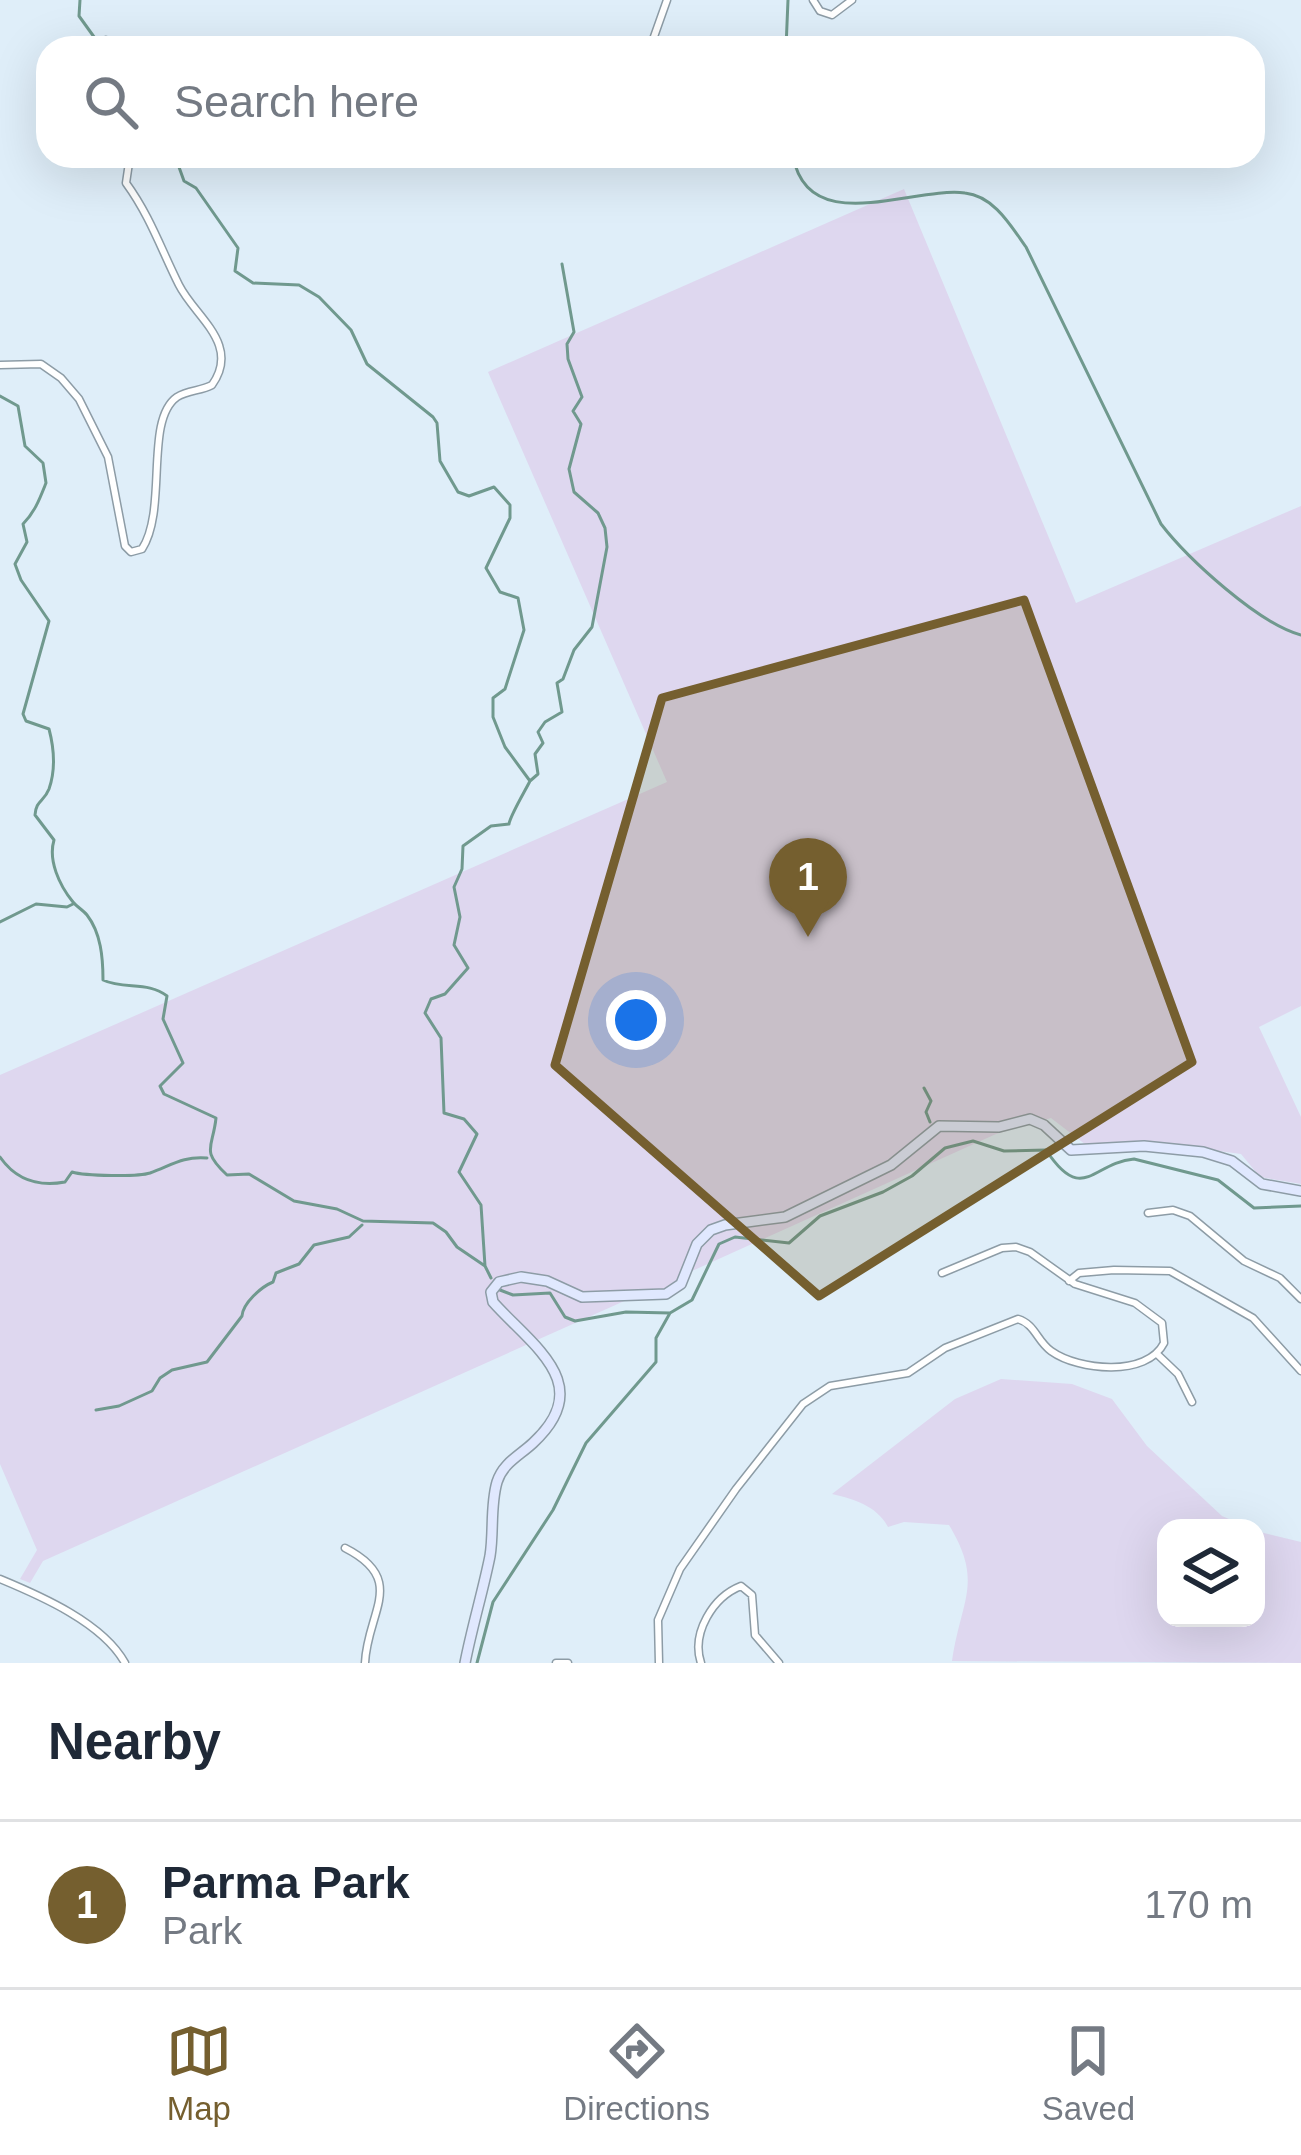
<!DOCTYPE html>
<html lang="en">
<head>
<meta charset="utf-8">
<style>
	body { margin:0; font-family:Helvetica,sans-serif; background:#f6f6f7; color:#1f2937 }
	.controls { position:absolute; right:36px; bottom:36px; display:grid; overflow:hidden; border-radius:24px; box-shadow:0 12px 48px #0002 }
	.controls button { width:108px; height:108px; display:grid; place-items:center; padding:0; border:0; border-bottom:3px solid #e0e1e3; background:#fff; color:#1f2937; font:60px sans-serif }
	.you { position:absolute; left:636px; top:1020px; width:42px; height:42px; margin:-30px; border:9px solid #fff; border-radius:50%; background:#1a73e8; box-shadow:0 0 0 18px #1a73e833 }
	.badge { display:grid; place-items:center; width:78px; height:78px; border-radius:50%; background:#755f2f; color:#fff; font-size:39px; font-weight:700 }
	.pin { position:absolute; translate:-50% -99px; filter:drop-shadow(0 3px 6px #0008) }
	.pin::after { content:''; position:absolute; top:63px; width:42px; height:36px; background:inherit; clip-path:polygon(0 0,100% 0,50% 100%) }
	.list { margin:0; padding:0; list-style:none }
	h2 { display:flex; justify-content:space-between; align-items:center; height:156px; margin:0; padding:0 48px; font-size:51px }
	h2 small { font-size:39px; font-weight:400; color:#747a83 }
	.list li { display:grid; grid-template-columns:78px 1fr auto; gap:36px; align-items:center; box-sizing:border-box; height:168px; padding:0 48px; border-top:3px solid #e0e1e3 }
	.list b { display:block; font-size:45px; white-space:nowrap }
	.list p { margin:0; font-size:39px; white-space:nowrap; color:#747a83 }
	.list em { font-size:39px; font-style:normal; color:#747a83 }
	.icon { flex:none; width:66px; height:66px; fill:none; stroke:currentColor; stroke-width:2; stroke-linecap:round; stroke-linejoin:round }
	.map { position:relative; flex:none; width:1301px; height:1663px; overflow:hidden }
	.search { position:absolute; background:#fff; box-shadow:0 12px 48px #0002; left:36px; right:36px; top:36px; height:132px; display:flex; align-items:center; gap:30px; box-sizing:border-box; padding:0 42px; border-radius:36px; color:#747a83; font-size:45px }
	.sheet { height:324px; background:#fff }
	nav { display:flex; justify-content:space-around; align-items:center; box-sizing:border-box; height:168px; border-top:3px solid #e0e1e3; background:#fff; font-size:33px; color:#747a83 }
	nav a { display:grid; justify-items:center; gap:6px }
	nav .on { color:#755f2f }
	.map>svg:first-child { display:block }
	.green { fill:#ded7ef }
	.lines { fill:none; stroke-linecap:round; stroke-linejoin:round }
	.stream { stroke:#70998e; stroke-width:3 }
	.street-casing { stroke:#8d9ca6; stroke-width:9 }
	.secondary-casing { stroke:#8d9ca6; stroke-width:12 }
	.street { stroke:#fff; stroke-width:6 }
	.secondary { stroke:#e0e8fe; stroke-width:9 }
	.marked { fill:#755f2f; fill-opacity:0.2; stroke:#755f2f; stroke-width:9; stroke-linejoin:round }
</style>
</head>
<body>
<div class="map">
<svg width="1301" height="1663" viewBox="0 0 1301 1663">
	<rect width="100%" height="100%" fill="#dfeef9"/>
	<path class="green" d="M904 189 1076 603 1301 506V1006L1259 1027 1301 1117V1184L1260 1177 1241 1154 1174 1145 1090 1148 1051 1118 996 1134 681 1276 676 1288 649 1290 43 1561 30 1583 20 1579 37 1550 0 1464V1075L667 782 488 372Z
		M1001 1379 1072 1384 1112 1399 1147 1446 1222 1516 1250 1528H1166V1618H1256V1531L1301 1542V1663L952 1661C961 1599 984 1583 949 1525L904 1522 888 1527C877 1506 854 1499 832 1494L955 1399Z"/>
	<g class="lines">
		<path class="stream" d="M80 0 79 16 102 48
			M786 48 788 0
			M175 156 184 181 196 188 238 248 235 271 253 283 299 285 319 297 351 330 367 364 433 417 437 423 440 461 458 492 469 496 494 487 510 505V518L486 568 500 592 518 598 524 630 505 689 493 698V717L505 747 530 781C525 791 510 816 509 824L491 826 463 846 462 869 454 887 460 917 454 945 468 968 445 994 431 999 425 1013 441 1038 444 1113 464 1119 477 1134 459 1172 481 1205 485 1266
			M793 156C808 239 913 186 965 193 994 196 1011 226 1026 247L1161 524C1188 559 1259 624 1301 635
			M0 396 18 406 25 446 43 463 46 483C40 498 35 512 23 524L27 542 15 564 21 580 49 621 23 714 26 721 49 729C54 748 56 769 49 789 44 802 36 800 35 815L54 840C48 860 59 885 73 902 77 907 83 910 87 915 101 933 103 958 103 980 124 990 148 981 167 996L163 1019 183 1063 160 1086 164 1094 216 1118C213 1148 200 1150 227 1175L249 1174 294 1201 337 1209 363 1221 433 1223 446 1232 457 1247 485 1266 491 1278
			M530 781 538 774 535 754 543 743 538 732 545 722 562 712 557 683 563 679 574 650 592 627 607 547 605 528 598 513 574 492 569 469 581 424 573 411 582 397 568 359 567 344 574 332 562 264
			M0 922 36 904 67 907 73 904
			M924 1088 931 1101 926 1112 930 1122
			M0 1157C16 1180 38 1187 65 1182L72 1172C85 1176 138 1177 150 1173 172 1165 183 1156 207 1158
			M500 1290 513 1295 550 1293 565 1317 575 1321 626 1312 670 1313 692 1300 719 1244 735 1237 789 1243 820 1216 883 1192 912 1176 945 1148 973 1141 1004 1151 1046 1150C1083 1206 1093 1162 1134 1159L1218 1180 1254 1208 1301 1206
			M96 1410 119 1406 152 1391 160 1378 172 1370 207 1362 242 1316C243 1303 261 1287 273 1282L276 1273 299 1264 314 1245 349 1237 362 1225
			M477 1663 493 1602 553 1510 586 1443 656 1362V1338L670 1313"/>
		<defs>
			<path id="street" d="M813 0 820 11 832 15 852 0
				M94 48 106 40 124 48
				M650 48 667 0
				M0 365 41 364 61 378 79 399 108 457 125 546 131 552 142 549C168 509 144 420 177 397 188 390 201 391 212 385 241 344 195 317 179 285 161 249 150 216 126 183L130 156
				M1148 1213 1173 1210 1190 1216 1244 1261 1280 1278 1301 1299
				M1069 1281 1079 1273 1114 1270 1170 1271 1253 1318 1301 1371
				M1157 1354 1178 1374 1192 1402
				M345 1548C408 1580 367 1612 365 1663
				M0 1579C41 1596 103 1623 125 1663
				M556 1663H568
				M659 1663 658 1620 680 1569 736 1489 803 1404 830 1386 908 1373 945 1348 1018 1319C1035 1324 1037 1341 1051 1351 1079 1371 1147 1377 1164 1343L1162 1323 1135 1303 1075 1284 1030 1252 1016 1247 1002 1248 942 1273
				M701 1663C691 1633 713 1597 741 1586L752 1595 755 1635 779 1663"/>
			<path id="secondary" d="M465 1663C472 1627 483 1591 490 1556 494 1532 490 1506 497 1482 503 1463 519 1456 533 1443 597 1384 532 1346 493 1302L491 1292 499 1282 521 1277 547 1281 582 1297 666 1294 681 1284 697 1244 711 1230 725 1225 785 1217 891 1165 939 1126 999 1127 1030 1119 1044 1125 1071 1150 1144 1146 1203 1152 1232 1161 1262 1184 1301 1191"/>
		</defs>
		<use href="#street" class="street-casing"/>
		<use href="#secondary" class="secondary-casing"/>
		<use href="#street" class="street"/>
		<use href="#secondary" class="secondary"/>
	</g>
	<path class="marked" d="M1024 600 1192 1062 819 1296 555 1065 662 698Z"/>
</svg>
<div class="controls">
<button><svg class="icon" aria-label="layers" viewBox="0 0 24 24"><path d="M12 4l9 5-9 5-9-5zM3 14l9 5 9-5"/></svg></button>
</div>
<div class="you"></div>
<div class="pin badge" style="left:808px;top:937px">1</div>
<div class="search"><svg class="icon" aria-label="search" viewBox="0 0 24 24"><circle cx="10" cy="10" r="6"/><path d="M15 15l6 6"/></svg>Search here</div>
</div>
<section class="sheet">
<h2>Nearby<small></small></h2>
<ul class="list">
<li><span class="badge">1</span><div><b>Parma Park</b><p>Park</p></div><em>170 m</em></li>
</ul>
</section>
<nav>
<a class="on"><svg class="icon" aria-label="map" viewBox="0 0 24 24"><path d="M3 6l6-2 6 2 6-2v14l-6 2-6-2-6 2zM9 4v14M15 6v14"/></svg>Map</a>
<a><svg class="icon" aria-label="directions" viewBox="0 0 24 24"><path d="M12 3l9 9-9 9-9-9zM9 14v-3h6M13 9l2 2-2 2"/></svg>Directions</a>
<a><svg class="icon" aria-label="saved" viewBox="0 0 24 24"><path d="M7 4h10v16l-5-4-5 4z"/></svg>Saved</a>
</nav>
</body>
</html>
